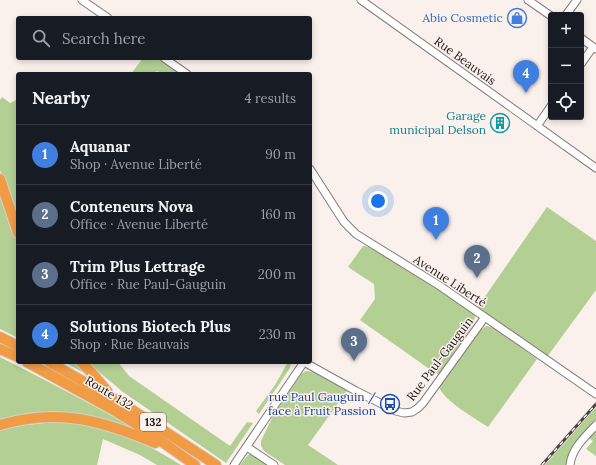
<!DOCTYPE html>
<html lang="en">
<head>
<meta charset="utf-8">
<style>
	body { margin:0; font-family:Lora,serif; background:#242831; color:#f1f3f6 }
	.controls { position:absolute; right:12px; top:12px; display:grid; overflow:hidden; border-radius:4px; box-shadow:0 2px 6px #0003 }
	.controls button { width:36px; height:36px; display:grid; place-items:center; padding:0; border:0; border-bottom:1px solid #363941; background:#171b24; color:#f1f3f6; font:20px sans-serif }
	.you { position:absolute; left:378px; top:201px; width:14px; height:14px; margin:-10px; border:3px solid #fff; border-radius:50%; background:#1a73e8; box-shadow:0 0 0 6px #1a73e833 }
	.badge { display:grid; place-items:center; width:26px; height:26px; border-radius:50%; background:#db2777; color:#fff; font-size:13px; font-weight:700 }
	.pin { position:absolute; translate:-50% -33px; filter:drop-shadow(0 1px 2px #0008) }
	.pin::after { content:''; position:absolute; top:21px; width:14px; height:12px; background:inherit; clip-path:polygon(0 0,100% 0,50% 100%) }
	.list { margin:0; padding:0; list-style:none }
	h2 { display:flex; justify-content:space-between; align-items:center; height:52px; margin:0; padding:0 16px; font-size:17px }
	h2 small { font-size:13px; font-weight:400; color:#9ea1a6 }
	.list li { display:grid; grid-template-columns:26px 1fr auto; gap:12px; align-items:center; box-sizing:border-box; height:60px; padding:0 16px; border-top:1px solid #363941 }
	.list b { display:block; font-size:15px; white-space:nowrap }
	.list p { margin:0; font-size:13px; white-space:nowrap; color:#9ea1a6 }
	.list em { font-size:13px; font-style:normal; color:#9ea1a6 }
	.icon { flex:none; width:22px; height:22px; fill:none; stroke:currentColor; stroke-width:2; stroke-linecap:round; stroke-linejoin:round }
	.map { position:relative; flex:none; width:596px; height:465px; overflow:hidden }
	.search { position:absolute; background:#171b24; box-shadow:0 2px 6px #0003; left:16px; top:16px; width:296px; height:44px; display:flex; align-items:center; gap:10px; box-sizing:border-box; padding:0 14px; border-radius:4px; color:#9ea1a6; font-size:15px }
	.panel { position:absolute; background:#171b24; box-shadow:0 2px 6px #0003; left:16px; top:72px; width:296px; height:292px; border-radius:4px }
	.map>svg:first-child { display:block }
	.green { fill:#b3cf94 }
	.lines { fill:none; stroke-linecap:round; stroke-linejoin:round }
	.minor-casing { stroke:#837b78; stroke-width:9 }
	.highway-casing { stroke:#d2d1d1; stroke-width:12 }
	.minor { stroke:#fff; stroke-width:7 }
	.highway { stroke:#f19c45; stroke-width:10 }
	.rail-casing { stroke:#484341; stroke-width:3 }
	.rail { stroke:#faf0ec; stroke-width:1.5; stroke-dasharray:4.5; stroke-linecap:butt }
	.labels { text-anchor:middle; stroke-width:3; stroke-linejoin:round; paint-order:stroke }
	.shield { fill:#faf0ec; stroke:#5f5a58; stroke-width:1 }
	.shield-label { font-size:11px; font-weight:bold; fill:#1d1a18 }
	.shop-label { font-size:12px; fill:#366cbe; stroke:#faf0ec; text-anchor:end }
	.street-label { font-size:12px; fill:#1d1a18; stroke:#faf0ec }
	.culture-label { font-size:12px; fill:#0d838f; stroke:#faf0ec; text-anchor:end }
	.transit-label { font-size:12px; fill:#164399; stroke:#faf0ec; text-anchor:end }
</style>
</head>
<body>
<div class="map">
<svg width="596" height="465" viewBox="0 0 596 465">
	<rect width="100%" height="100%" fill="#faf0ec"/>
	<path class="green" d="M143 58H157L179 74H163L157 71 151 74H131Z
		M2 97 10 103 18 99V221L0 170V100Z
		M0 188 18 245V338L0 329Z
		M547 207 596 241V290L547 357 477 308Z
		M363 246C373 246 385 256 393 261 421 278 447 295 474 313L475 316 474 323 439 374 435 373 360 320 375 299 374 284 348 267Z
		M487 326 494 328 537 359 488 427C475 418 444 401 439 387L476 334 480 330Z
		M0 357C45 380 90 403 133 428L132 430 107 421H0Z
		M64 362H77L87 372 86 374Z
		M87 362H118L129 376 230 446 247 422 253 423 226 463 123 392Z
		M288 362 291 363 290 368 259 414 256 411 275 385Z
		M306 371 313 372 347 391 308 445 338 465H285L264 451 261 446V441L273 416 301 374Z
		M596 407V420C584 433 569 446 567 465H545Z
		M54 422C103 424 140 439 181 465H157L140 455 103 439 97 465H0V430L26 425Z
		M596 431V456L586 449 593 441 589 438Z
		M252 454 269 465H240L248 455Z"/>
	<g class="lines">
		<defs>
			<path id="minor" d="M82 0 108 18
				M361 0 596 168
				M528 0 551 16
				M566 15 577 0
				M581 38 596 49
				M164 58 187 74
				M581 64 593 47
				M537 126 551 106
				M310 169 344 222 356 234 440 286 596 394
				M304 362 356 391 396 411 404 413 412 412 418 408 423 403 485 317
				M247 447 274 465
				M234 465 304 362
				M570 465C572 448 585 437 596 425"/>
			<path id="highway" d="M0 179 18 233
				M0 337 18 346
				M0 349 18 357
				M27 362 112 409 141 427 195 465
				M49 362 123 404 216 465
				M81 362 92 373 107 391
				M0 425C58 408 101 420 155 443"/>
		</defs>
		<use href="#minor" class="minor-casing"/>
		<use href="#highway" class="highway-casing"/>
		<use href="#minor" class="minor"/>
		<use href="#highway" class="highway"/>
		<defs>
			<path id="rail" d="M542 465 596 404"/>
		</defs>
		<use href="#rail" class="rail-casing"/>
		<use href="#rail" class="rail"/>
	</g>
	<defs>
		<symbol id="shop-ring" viewBox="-11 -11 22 22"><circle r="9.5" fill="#faf0ec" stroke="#3f7fe0" stroke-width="1.5"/><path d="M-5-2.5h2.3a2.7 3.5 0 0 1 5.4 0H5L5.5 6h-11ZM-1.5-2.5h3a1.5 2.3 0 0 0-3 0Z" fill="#3f7fe0"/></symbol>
		<symbol id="building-ring" viewBox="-11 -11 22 22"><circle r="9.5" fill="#faf0ec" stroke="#0f9aa8" stroke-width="1.5"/><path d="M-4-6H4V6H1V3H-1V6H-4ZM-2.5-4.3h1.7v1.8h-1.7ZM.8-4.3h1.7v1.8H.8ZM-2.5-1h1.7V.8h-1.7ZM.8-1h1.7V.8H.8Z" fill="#0f9aa8"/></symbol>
		<symbol id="bus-ring" viewBox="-11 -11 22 22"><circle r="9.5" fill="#faf0ec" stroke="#1a4fb4" stroke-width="1.5"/><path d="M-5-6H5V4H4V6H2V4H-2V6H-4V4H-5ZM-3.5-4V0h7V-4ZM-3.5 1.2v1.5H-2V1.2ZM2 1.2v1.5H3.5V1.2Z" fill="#1a4fb4"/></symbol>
	</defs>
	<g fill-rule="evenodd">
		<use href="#shop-ring" x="506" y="7" width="22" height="22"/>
		<use href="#building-ring" x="489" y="112" width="22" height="22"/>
		<use href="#bus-ring" x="379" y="393" width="22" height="22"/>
	</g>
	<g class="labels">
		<rect class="shield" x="140" y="413" width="26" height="18" rx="3"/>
		<g class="shield-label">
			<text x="153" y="426">132</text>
		</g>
		<g class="shop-label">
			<text x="503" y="22">Abio Cosmetic</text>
		</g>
		<g class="street-label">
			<text transform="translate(465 61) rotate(36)" y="4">Rue Beauvais</text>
			<text transform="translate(450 281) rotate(33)" y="4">Avenue Liberté</text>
			<text transform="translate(440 359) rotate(-53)" y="4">Rue Paul-Gauguin</text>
			<text transform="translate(109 393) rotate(31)" y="4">Route 132</text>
		</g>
		<g class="culture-label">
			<text x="486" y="120">Garage<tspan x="486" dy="14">municipal Delson</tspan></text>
		</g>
		<g class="transit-label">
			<text x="376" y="401">rue Paul Gauguin /<tspan x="376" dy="14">face à Fruit Passion</tspan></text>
		</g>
	</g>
</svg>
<div class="controls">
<button>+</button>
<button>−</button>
<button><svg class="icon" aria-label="locate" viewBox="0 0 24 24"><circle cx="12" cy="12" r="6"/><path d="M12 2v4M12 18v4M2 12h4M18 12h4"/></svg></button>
</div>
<div class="you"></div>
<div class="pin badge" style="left:436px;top:240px;background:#3f7fe0">1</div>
<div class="pin badge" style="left:477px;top:278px;background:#5c6f8a">2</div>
<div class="pin badge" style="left:354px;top:361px;background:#5c6f8a">3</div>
<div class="pin badge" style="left:526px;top:93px;background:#3f7fe0">4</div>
<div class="search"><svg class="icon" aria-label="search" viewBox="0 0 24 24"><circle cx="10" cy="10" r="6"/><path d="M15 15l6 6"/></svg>Search here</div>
<section class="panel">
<h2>Nearby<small>4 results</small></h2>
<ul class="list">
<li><span class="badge" style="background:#3f7fe0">1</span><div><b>Aquanar</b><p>Shop · Avenue Liberté</p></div><em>90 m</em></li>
<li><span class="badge" style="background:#5c6f8a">2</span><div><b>Conteneurs Nova</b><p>Office · Avenue Liberté</p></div><em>160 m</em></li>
<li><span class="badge" style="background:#5c6f8a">3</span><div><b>Trim Plus Lettrage</b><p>Office · Rue Paul-Gauguin</p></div><em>200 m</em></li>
<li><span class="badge" style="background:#3f7fe0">4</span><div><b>Solutions Biotech Plus</b><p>Shop · Rue Beauvais</p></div><em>230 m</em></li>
</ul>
</section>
</div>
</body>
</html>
